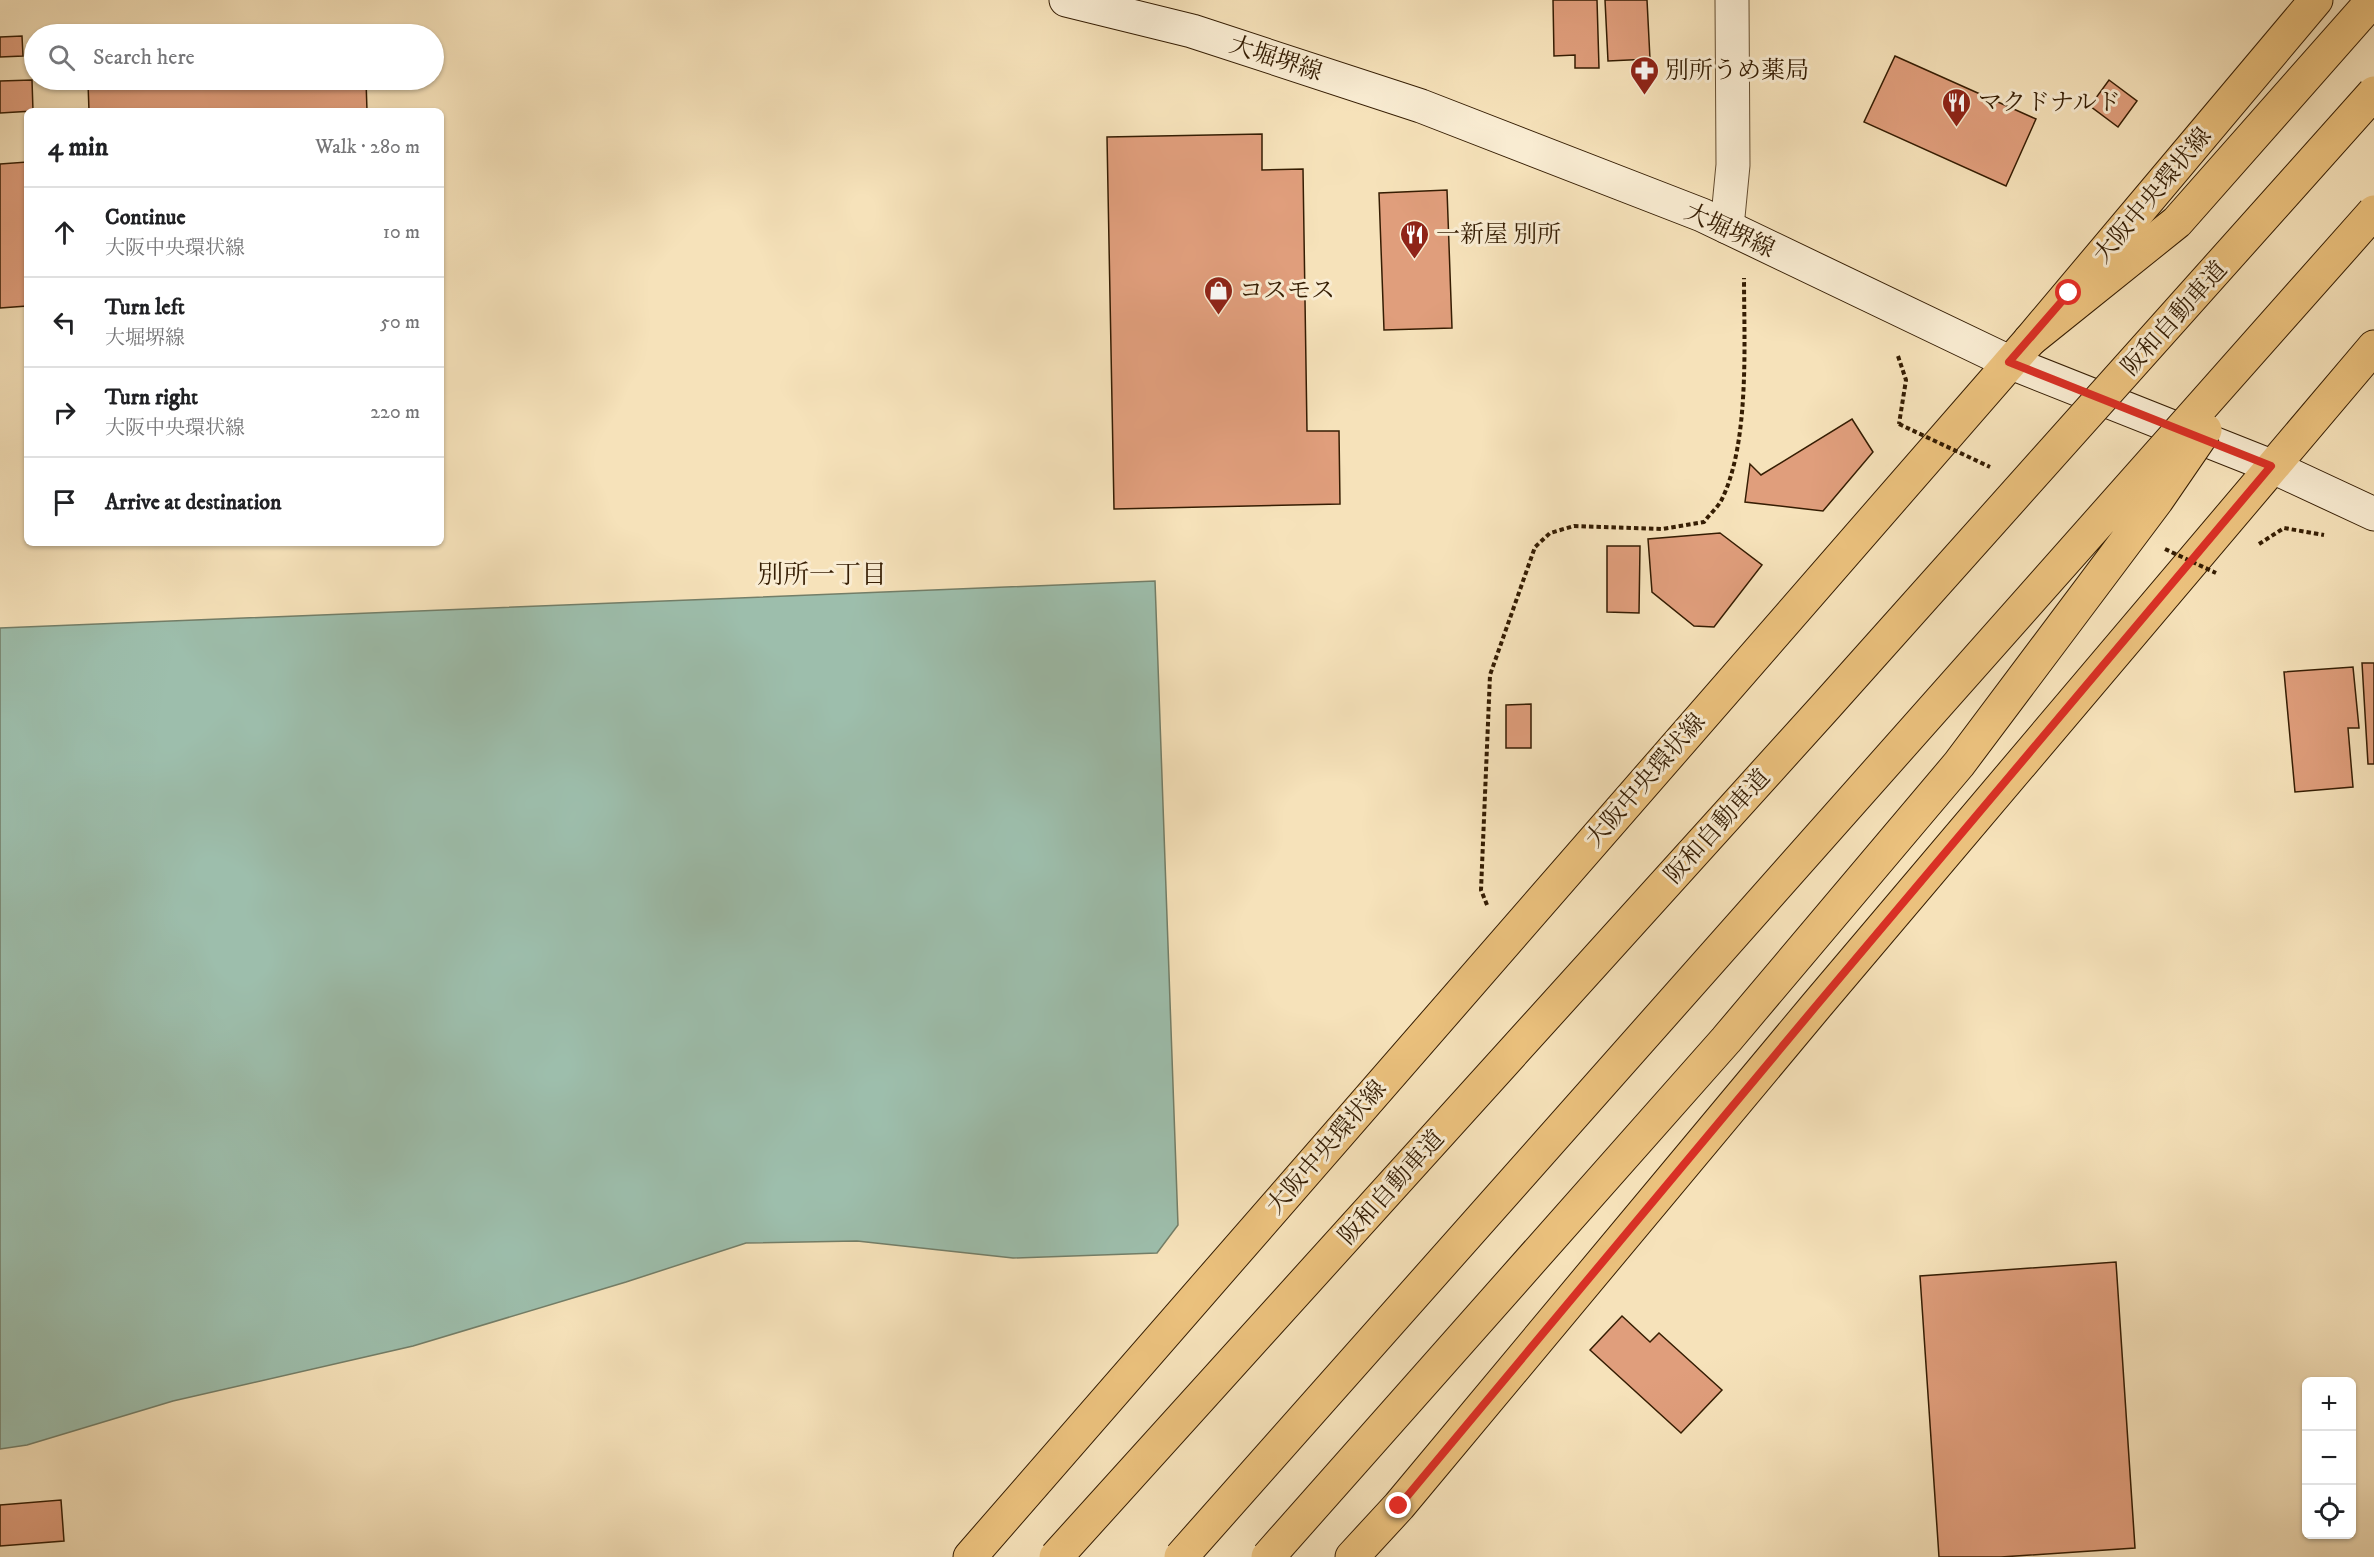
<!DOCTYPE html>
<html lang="en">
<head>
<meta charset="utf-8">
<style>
	body { margin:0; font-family:"IM FELL DW Pica","Noto Serif JP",serif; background:#f2f2f2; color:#202124 }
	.controls { position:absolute; right:18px; bottom:18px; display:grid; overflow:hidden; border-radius:9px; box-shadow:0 2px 4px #0004 }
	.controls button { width:54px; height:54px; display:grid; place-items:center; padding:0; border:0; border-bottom:2px solid #e0e0e0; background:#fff; color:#202124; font:30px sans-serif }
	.stop { position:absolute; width:18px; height:18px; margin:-14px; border:4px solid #d93025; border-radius:50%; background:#fff }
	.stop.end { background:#d93025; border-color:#fff; box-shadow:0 2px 6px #0008 }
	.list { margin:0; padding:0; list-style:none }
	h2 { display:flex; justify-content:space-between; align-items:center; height:78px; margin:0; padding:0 24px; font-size:26px }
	h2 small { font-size:20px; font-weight:400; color:#757577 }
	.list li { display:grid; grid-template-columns:39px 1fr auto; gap:18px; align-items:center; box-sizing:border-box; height:90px; padding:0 24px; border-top:2px solid #e0e0e0 }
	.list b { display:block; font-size:22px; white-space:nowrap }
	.list p { margin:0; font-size:20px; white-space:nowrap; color:#757577 }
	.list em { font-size:20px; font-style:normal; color:#757577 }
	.icon { flex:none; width:33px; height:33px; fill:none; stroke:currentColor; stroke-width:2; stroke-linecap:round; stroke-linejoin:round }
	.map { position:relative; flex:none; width:2374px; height:1557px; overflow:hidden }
	.search { position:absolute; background:#fff; box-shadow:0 2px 4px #0004; left:24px; top:24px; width:420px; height:66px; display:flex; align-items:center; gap:15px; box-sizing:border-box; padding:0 21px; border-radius:33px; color:#757577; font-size:22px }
	.panel { position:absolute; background:#fff; box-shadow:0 2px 4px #0004; left:24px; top:108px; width:420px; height:438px; border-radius:9px }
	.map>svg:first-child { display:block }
	.water { fill:#9dbeac; stroke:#737e68; stroke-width:1.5 }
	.building { fill:#e09e7c; stroke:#351d03; stroke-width:1.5 }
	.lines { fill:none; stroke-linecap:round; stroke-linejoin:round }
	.minor-casing { stroke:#654e31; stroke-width:35 }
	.secondary-casing { stroke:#351d03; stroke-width:35 }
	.primary-casing { stroke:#351d03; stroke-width:35 }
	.motorway-casing { stroke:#351d03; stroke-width:35 }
	.path { stroke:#351d03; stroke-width:4; stroke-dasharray:4.5 3; stroke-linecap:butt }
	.minor { stroke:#f9ecd2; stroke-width:33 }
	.secondary { stroke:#f9ecd2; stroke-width:33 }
	.primary { stroke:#ebc17d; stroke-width:33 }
	.motorway { stroke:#ebc17d; stroke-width:33 }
	.motorway-bridge-casing { stroke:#351d03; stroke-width:35; stroke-linecap:butt }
	.path-bridge { stroke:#351d03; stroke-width:4; stroke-dasharray:4.5 3; stroke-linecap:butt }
	.motorway-bridge { stroke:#ebc17d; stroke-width:33 }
	.route { stroke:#d93025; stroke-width:8 }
	.labels { text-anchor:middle; stroke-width:6; stroke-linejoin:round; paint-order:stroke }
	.street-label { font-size:24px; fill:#351d03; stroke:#f9ecd2 }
	.poi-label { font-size:24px; fill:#351d03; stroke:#f9ecd2; text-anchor:start }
	.neighbourhood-label { font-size:26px; fill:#351d03; stroke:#f9ecd2 }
</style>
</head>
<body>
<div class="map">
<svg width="2374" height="1557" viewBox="0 0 2374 1557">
	<rect width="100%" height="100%" fill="#f6e2ba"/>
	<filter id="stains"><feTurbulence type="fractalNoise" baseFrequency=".00333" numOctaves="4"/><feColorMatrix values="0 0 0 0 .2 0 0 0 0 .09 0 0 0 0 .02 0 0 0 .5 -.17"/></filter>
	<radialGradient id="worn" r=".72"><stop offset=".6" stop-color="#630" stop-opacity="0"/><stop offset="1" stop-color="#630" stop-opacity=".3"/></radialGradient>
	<path class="water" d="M1155 581 1178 1225 1157 1253 1013 1258 857 1241 746 1243 626 1282 413 1346 173 1401 27 1445 0 1449V628Z"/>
	<path class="building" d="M1553 0H1597L1599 68H1575V55L1554 56Z
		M1605 0H1647L1650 59 1608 61Z
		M22 36 23 56 0 57V37Z
		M1895 56 2036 119 2006 186 1864 122Z
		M32 80 33 111 0 113V81Z
		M200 80H366L367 111H89L88 83Z
		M2109 80 2137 101 2118 127 2090 106Z
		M1262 134V170L1303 169 1307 431H1339L1340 504 1114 509 1107 137Z
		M27 162V306L0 308V164Z
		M1447 190 1452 328 1384 330 1379 193Z
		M1852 419 1873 452 1823 511 1745 502 1750 464 1761 475Z
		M1720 533 1762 565 1714 627 1694 626 1652 592 1648 539Z
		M1607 546H1640L1639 613 1607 612Z
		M2362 663H2374V764H2368Z
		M2353 667 2359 728H2348L2353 787 2295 792 2284 672Z
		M1531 704V748H1506V705Z
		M2116 1262 2135 1548 2001 1557H1939L1920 1276Z
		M1622 1316 1650 1342 1659 1333 1722 1390 1681 1433 1590 1350Z
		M61 1500 64 1541 0 1546V1505Z"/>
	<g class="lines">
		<defs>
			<path id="minor" d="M1727 227 1733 165 1732 0"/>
			<path id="secondary" d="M1066 0 1192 31 1421 106 1702 215 2009 362 2271 466 2374 514"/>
			<path id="primary" d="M970 1557 2030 340 2316 0
				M1352 1557 1399 1506 1816 1006 2374 347"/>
			<path id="motorway" d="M2030 340 2177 222 2373 0"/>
		</defs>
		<use href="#minor" class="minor-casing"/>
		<use href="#secondary" class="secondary-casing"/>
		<use href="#primary" class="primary-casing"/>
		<use href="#motorway" class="motorway-casing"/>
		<path class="path" d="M1898 356 1906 380 1899 424
			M2259 544 2284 528 2324 535
			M1487 905 1481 890 1490 675 1535 547 1550 533 1574 526 1662 529 1704 522C1709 515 1717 508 1721 501 1750 444 1744 342 1744 278"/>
		<use href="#minor" class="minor"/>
		<use href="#secondary" class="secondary"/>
		<use href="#primary" class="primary"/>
		<use href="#motorway" class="motorway"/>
		<defs>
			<path id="motorway-bridge" d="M1056 1557 1826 706 2374 93
				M1181 1557 2374 212
				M1268 1557 1726 1040 1959 764 2157 500 2205 430"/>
		</defs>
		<use href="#motorway-bridge" class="motorway-bridge-casing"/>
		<path class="path-bridge" d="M1899 424 1990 467
			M2165 549 2216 573"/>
		<use href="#motorway-bridge" class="motorway-bridge"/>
	</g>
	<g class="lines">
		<path class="route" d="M1399 1506 1816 1006 2271 466 2009 362 2069 293"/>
	</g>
	<defs>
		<symbol id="pharmacy-pin" viewBox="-11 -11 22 30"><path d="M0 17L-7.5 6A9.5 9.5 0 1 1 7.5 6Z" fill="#8f2418" stroke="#f9ecd2"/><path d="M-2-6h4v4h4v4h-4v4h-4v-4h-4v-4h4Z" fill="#fff"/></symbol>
		<symbol id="restaurant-pin" viewBox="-11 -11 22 30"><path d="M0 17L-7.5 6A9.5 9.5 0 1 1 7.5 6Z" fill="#8f2418" stroke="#f9ecd2"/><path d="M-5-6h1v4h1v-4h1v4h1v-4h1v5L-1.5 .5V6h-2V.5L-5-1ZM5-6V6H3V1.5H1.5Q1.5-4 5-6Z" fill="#fff"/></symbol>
		<symbol id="shop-pin" viewBox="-11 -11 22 30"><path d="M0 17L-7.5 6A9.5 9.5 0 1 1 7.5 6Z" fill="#8f2418" stroke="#f9ecd2"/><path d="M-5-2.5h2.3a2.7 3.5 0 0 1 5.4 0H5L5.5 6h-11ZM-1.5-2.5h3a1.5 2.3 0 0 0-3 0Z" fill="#fff"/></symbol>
	</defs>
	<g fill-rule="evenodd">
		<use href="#pharmacy-pin" x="1628" y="54" width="33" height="45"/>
		<use href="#restaurant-pin" x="1940" y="86" width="33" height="45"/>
		<use href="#restaurant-pin" x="1398" y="218" width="33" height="45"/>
		<use href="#shop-pin" x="1202" y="274" width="33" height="45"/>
	</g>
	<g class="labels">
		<g class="street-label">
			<text transform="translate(1276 58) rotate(18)" y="8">大堀堺線</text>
			<text transform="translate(2152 195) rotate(-50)" y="8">大阪中央環状線</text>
			<text transform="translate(1730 230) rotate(25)" y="8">大堀堺線</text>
			<text transform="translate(2174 318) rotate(-48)" y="8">阪和自動車道</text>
			<text transform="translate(1645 780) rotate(-49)" y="8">大阪中央環状線</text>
			<text transform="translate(1717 826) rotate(-48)" y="8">阪和自動車道</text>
			<text transform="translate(1326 1147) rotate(-49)" y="8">大阪中央環状線</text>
			<text transform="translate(1391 1187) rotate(-48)" y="8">阪和自動車道</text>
		</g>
		<g class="poi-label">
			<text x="1665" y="78">別所うめ薬局</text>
			<text x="1978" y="110">マクドナルド</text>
			<text x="1436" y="242">一新屋 別所</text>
			<text x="1239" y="298">コスモス</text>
		</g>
		<g class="neighbourhood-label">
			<text x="822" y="583">別所一丁目</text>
		</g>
	</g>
	<rect width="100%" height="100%" filter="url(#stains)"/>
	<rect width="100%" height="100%" fill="url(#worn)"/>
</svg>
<div class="controls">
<button>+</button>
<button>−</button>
<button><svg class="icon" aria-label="locate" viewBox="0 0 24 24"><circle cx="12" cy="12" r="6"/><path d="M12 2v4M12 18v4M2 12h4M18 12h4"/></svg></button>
</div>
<div class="stop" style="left:2069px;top:293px"></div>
<div class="stop end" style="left:1399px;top:1506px"></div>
<div class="search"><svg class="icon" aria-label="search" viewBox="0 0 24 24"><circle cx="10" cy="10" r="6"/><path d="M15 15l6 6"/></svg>Search here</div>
<section class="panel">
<h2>4 min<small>Walk · 280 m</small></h2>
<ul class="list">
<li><svg class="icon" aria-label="ahead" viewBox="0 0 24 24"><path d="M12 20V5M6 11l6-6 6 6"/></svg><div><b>Continue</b><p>大阪中央環状線</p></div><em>10 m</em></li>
<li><svg class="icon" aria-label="left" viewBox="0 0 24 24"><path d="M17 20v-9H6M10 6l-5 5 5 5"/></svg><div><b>Turn left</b><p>大堀堺線</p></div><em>50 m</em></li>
<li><svg class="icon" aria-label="right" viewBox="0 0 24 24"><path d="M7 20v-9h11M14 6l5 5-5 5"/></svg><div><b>Turn right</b><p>大阪中央環状線</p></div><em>220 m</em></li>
<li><svg class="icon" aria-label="arrive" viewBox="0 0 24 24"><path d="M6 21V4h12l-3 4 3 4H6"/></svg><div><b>Arrive at destination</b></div></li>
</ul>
</section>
</div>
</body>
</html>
